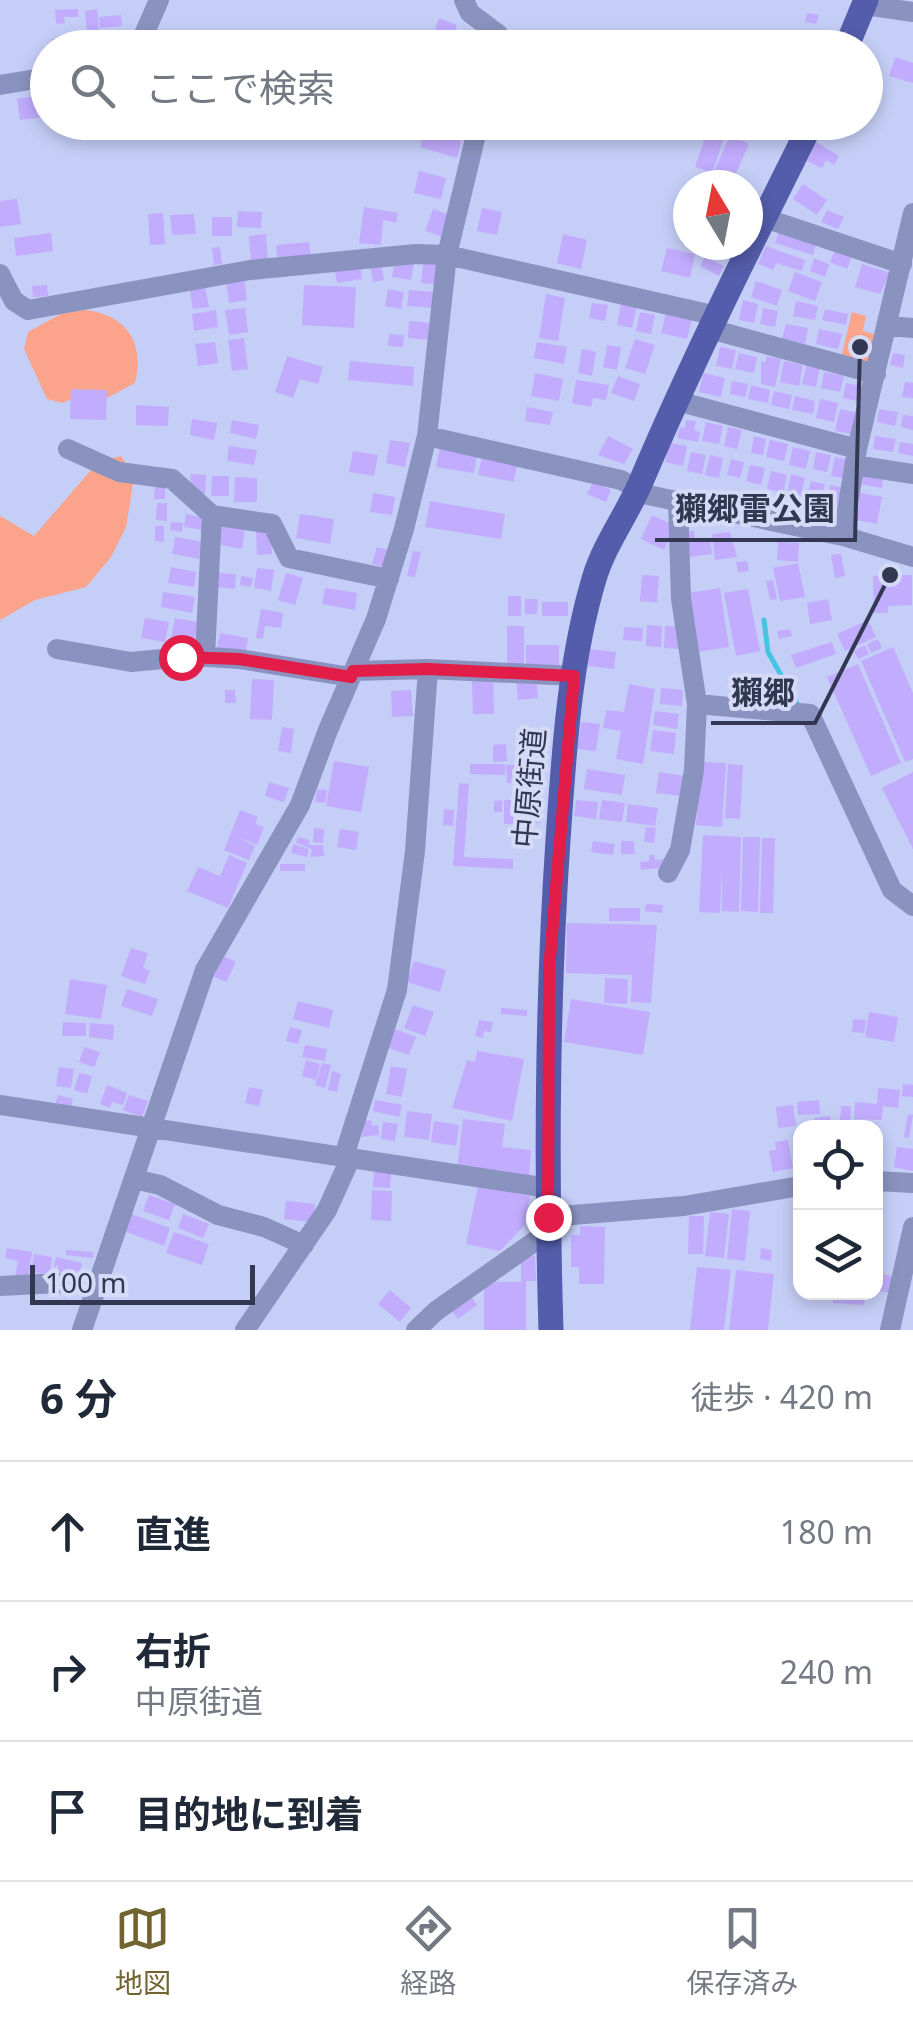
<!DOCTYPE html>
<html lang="ja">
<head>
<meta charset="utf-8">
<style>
	body { margin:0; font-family:"Noto Sans","Noto Sans JP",sans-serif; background:#f2f2f3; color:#1f2937 }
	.controls { position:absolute; right:30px; bottom:30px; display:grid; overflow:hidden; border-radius:20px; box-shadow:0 5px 15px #0003 }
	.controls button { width:90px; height:90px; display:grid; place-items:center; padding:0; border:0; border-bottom:2px solid #e0e1e3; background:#fff; color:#1f2937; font:50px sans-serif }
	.compass { position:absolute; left:673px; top:170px; width:90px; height:90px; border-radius:50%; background:#fff; box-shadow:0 5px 15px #0003; rotate:350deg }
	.scale { position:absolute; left:30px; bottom:25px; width:225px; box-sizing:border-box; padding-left:10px; border:5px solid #333852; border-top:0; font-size:28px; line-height:35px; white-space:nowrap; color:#333852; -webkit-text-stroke:8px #d5dbf7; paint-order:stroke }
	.stop { position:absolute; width:30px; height:30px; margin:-22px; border:8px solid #e11d48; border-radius:50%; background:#fff }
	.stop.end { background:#e11d48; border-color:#fff; box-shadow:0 2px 10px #0008 }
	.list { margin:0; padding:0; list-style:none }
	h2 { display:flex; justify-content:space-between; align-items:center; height:130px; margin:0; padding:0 40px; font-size:42px }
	h2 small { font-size:32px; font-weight:400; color:#747a83 }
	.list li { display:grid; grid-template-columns:65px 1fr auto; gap:30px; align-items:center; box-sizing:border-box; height:140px; padding:0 40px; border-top:2px solid #e0e1e3 }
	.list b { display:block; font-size:38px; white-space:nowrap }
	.list p { margin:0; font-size:32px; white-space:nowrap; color:#747a83 }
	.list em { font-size:32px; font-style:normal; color:#747a83 }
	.icon { flex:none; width:55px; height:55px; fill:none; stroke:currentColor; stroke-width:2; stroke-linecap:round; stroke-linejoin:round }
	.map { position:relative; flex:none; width:913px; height:1330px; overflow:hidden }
	.search { position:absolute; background:#fff; box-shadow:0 5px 15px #0003; left:30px; right:30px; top:30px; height:110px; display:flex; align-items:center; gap:25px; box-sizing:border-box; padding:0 35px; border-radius:55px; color:#747a83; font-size:38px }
	.sheet { height:550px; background:#fff }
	nav { display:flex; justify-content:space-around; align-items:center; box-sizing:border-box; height:140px; border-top:2px solid #e0e1e3; background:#fff; font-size:28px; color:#747a83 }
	nav a { display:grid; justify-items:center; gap:5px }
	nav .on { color:#716431 }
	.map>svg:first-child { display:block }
	.green { fill:#fba38b }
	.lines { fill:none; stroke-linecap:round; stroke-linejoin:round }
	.stream { stroke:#46c5e2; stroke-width:5 }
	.building { fill:#c1acfd }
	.minor { stroke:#8a93bf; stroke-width:20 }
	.major { stroke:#535dab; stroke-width:25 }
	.route { stroke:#e11d48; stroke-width:12 }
	.labels { text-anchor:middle; stroke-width:8; stroke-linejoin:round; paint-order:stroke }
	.street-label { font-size:30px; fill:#333852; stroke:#d5dbf7 }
	.leader { fill:none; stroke:#333852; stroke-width:4 }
	.callout-dot { fill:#333852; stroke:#d5dbf7; stroke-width:4 }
	.callout-label { font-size:32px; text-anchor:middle; font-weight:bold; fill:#333852; stroke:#d5dbf7; stroke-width:8; stroke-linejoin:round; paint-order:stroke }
</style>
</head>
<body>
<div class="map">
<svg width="913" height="1330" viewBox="0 0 913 1330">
	<rect width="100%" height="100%" fill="#c5cef6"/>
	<path class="green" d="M84 310C126 314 145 342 135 383L105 399 81 395 62 403 47 399 24 349 28 332 61 314Z
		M852 312 866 316 863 331 880 336 866 364 841 358Z
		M121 456 134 477 126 527 111 557 86 587 35 600 0 620V516L34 536 98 462Z"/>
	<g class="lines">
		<path class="stream" d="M764 620 768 652 799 707"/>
	</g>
	<path class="building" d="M78 9V17H64L65 23 56 24 55 10Z
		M97 9 99 33 87 34 85 11Z
		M807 13 819 15 816 24 805 22Z
		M121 15 122 26 100 28 99 17Z
		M439 18 457 25 453 36 435 29Z
		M762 31 787 35 785 45 760 41Z
		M64 38V48H53L52 39Z
		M895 57 913 63V83L889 76Z
		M41 95 45 117 20 120 17 99Z
		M753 122H766L761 136 750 132Z
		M426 124 463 134 457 158 420 147Z
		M707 132 724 138 712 173 695 167Z
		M730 135 749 144 732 182 713 174Z
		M816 142 839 156 834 165 826 160 822 168 807 161Z
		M419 171 446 178 441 199 414 193Z
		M803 184 827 200 817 215 793 199Z
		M17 199 21 224 0 227V201Z
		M364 207 398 213 396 223 383 220 381 245 359 243Z
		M482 208 502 212 497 235 477 231Z
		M433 209 454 216 447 238 425 231Z
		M827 210 844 217 838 229 821 222Z
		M238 211 262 212 261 228 237 227Z
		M163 213 165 244 150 245 148 214Z
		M194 214 196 234 172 235 170 215Z
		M212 217H232V236H212Z
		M687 218H688V245L681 243Z
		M780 228 817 240 813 255 775 243Z
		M51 233 53 251 16 256 14 238Z
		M266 234 268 260 251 261 249 236Z
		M563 234 587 240 581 269 557 263Z
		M309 242 311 258 278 261 276 245Z
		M766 246 805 260 802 271 776 263 773 270 758 264Z
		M220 247 222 264 214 265 212 248Z
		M667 248 695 254 690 278 661 271Z
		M835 250 852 257 847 269 830 262Z
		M705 257 724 266 719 276 700 266Z
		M424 258 441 260 438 285 421 283Z
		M814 258 829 264 825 277 810 271Z
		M395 260 414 263 411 280 392 277Z
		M360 262 362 279 337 283 334 266Z
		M381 263 384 280 373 282 370 265Z
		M862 264 890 273 880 294 855 287Z
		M795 272 822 282 815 301 788 291Z
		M244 279 247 300 229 303 226 281Z
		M756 281 782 290 777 306 751 297Z
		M204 283 209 307 193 309 189 286Z
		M47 285 48 296 33 297 32 286Z
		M304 285 356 287 354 328 302 325Z
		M388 289 404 292 401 309 385 306Z
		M409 290 435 292 434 308 407 306Z
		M546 294 565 298 558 341 539 338Z
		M622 298 638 301 632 328 617 325Z
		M743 300 758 304 754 323 739 320Z
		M796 301 818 306 815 320 793 316Z
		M592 303 608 305 605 321 589 318Z
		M245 308 248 332 229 335 225 310Z
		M763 308 778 311 775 327 760 324Z
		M667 309 693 315 687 339 661 333Z
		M825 309 848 314 846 325 822 320Z
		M216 310 218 327 194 331 192 314Z
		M640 312 655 315 651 334 636 331Z
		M409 321 431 323 430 340 408 338Z
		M786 324 808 328 805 344 782 339Z
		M819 329 842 334 838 349 816 344Z
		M389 334 404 335 403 347 388 346Z
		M244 338 248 369 232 371 228 340Z
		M635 339 655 345 645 374 625 368Z
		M215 342 218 363 198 366 195 344Z
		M537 342 567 347 564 364 534 358Z
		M607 345 621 347 617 370 603 367Z
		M720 347 736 350 732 369 716 366Z
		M582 349 596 352 592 376 578 373Z
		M739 353 757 357 754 373 735 369Z
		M893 353 905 355 903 368 890 365Z
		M287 356 323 367 318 384 300 379 293 398 275 392Z
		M767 356 781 359 775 387 761 384V361L765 362Z
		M350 361 414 367 413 386 348 380Z
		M784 361 803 365 799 386 780 382Z
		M807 363 820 366 816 387 802 384Z
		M824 372 844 376 840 392 821 388Z
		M535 373 563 379 559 401 531 396Z
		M703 373 725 378 721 397 699 392Z
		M618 376 640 384 634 401 611 393Z
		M858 379 866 380 862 402 843 398 846 383 856 385Z
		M576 380 609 385 606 400 593 398 591 407 572 403Z
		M732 381 748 384 745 397 730 394Z
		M905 382 913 383V398L902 397Z
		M751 385 770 390 768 403 748 399Z
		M71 389 107 390 106 420 70 419Z
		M774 391 792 395 789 409 771 405Z
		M795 396 815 401 813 414 792 410Z
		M820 399 838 403 834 422 816 418Z
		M136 405 169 407 168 426 136 425Z
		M527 407 553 412 550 425 525 421Z
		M840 409 859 413 855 435 835 431Z
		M879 409 898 412 895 426 877 422Z
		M903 415 913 416V430L901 427Z
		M192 419 217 423 214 440 190 435Z
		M232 420 259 425 256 439 230 433Z
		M686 420 696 421 694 430 700 432 698 442 677 438 680 427 685 428Z
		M706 422 723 426 719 444 702 441Z
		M728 427 742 430 737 449 724 446Z
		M608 436 633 449 624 464 598 455Z
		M754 436 766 439 763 455 751 453Z
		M875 436 896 439 893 452 873 449Z
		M390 440 410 443 405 467 386 463Z
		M770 440 788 444 784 461 766 457Z
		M900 442 913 444V456L898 453Z
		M669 443 687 446 683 466 665 462Z
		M229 446 257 450 254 465 227 461Z
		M440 446 477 453 474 473 436 467Z
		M793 447 810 451 806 469 789 465Z
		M353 451 378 455 374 476 349 472Z
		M691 452 706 455 702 474 687 471Z
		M816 452 831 455 827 472 813 469Z
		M710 455 723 458 719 478 705 475Z
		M482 457 517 464 514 482 478 475Z
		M835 457 850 460 846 479 831 476Z
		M731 459 744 462 740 478 727 475Z
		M750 465 765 468 761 485 746 481Z
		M863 470 884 474 882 488 860 484Z
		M771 471 787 475 783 493 767 489Z
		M191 474 206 475 205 494H190Z
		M791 474 805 478 800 499 787 496Z
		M212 476H229V496H211Z
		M235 477 257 478V502H234Z
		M811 481 825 484 821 500 807 497Z
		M593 482 611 490 606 502 587 494Z
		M155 483H165V499H154Z
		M830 485 847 489 843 506 826 503Z
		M373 493 395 497 392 515 370 512Z
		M860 493 882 497 877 524 856 520Z
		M430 501 505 514 501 539 425 527Z
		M157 503H167V521L156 520Z
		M186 514 205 518 203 530 184 527Z
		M300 514 334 519 330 544 296 538Z
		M652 515 675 526 664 550 641 539Z
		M171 522 183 523 182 532 170 530Z
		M219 523 245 528 242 549 215 544Z
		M155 526H164V542L155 541Z
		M256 529H271L272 554 257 555Z
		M688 531H694L695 540 710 539 712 554 690 557Z
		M730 532 737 557 715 560 712 534Z
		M175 537 204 542 201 559 172 554Z
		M778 542 799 543 798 562 777 560Z
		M377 547 388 550 383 567 372 564Z
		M413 551 421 552 415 577 407 576Z
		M841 554 845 576 835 578 831 555Z
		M747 561 749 571 738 573 736 562Z
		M798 563 805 597 780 601 773 568Z
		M171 567 196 572 194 587 168 583Z
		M257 568 274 570 271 591 254 588Z
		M218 573 236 574 235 589 217 587Z
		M286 573 303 578 295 605 278 600Z
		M642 575 659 576 657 603 640 601Z
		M912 575V605L888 606V613H874L873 576Z
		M241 576 253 578 251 587 240 585Z
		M773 580 777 599 770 600 766 581Z
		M325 588 357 593 355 610 322 604Z
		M720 588 729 647 697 652 688 593Z
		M748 589 760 651 736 656 724 593Z
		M163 592 195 597 192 613 161 607Z
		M508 596H521V616H508Z
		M525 599H538L537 614H525Z
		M828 599 832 620 810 624 807 603Z
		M542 602H568V616H542Z
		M261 609 283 613 281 628 265 626 263 639 256 638Z
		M145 618 169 622 165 642 141 638Z
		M175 618 198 622 194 643 171 639Z
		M868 620 876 637 845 651 837 634Z
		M647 625 662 626 661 647 646 646Z
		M507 626H524V664H507Z
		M665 626 683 627 681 649 664 648Z
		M624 627 643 628 642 641 623 640Z
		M790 629 792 636 779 639 777 631Z
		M220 633 248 638 246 652 217 648Z
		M878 639 882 648 871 653 867 644Z
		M832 642 836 654 796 668 791 655Z
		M526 645H559V667H526Z
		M865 645 869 654 858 659 854 651Z
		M893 647 913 693V759L905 762 861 661Z
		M590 649 616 652 614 669 588 666Z
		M858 664 901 763 871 776 827 677Z
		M536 677 538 698 518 700 516 679Z
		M252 679 274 680 272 720 250 719Z
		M493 680 494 714H473L472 681Z
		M629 684 655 689 643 764 616 759 621 731 603 728 606 710 624 712Z
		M661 688 683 690 682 706 660 704Z
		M225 690H235L236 703H225Z
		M411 690 413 716 392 717 391 691Z
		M655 711 679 714 677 729 653 725Z
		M581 722 600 724 596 751 577 749Z
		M282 727 294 729 291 753 278 751Z
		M653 730 676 733 674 754 650 751Z
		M506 744 507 761 493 762V745Z
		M334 761 369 767 361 812 326 806Z
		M700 762 726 763 722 827 696 825Z
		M470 764H505V775L470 774Z
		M728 764 743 765 740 819 725 818Z
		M506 765H517L518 783H507Z
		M587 769 625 775 622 795 584 789Z
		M659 772 684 776 681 796 656 793Z
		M913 772V849L882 788Z
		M269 782 289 788 284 802 265 796Z
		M459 783 469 784 464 857 513 859V869L453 866Z
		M317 789 327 790 325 803 315 802Z
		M502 800V812H494V801Z
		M504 800H541V823L504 824Z
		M576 800 598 802 596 819 574 816Z
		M602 800 625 803 622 822 599 819Z
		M628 804 658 808 655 826 626 822Z
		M444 809 454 810 453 826 443 825Z
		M240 810 258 817 255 824 264 827 257 845 238 837 255 846 249 860 224 850Z
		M646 827 656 828 654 843 644 842Z
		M314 828 324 829 323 843 313 842Z
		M340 829 359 832 356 850 337 847Z
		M703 835 741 837 739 912 722 911V866L720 913 699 912Z
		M298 837 310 840 308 845H323L324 856 310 857 312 849 296 843Z
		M743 837H760L758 912 741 911Z
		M762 838H775L773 913H760Z
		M593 841 615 844 613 855 591 852Z
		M621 841H634L635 854H621Z
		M293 844 309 849 307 857 291 853Z
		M229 855 247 863 228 908 187 891 198 867 220 876Z
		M649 855H654L655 860 664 859 665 867 641 870 640 862 649 861Z
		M280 864H305V871H280Z
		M646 904 663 905 662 913 645 911Z
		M609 908H640V921H609Z
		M567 923 657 925 651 1003 631 1002 632 975 566 973Z
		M131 948 148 953 143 968 150 971 145 984 121 976Z
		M223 956 236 962 226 982 213 976Z
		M414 961 446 970 440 992 407 982Z
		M605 978 628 979 627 1004 604 1003Z
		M70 979 107 985 101 1019 65 1014Z
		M127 989 158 999 152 1016 121 1006Z
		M571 999 650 1012 643 1055 564 1042Z
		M298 1001 333 1010 329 1028 293 1019Z
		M413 1005 434 1012 425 1036 404 1028Z
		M501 1008 527 1010V1016L501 1014Z
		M869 1012 898 1017 894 1042 865 1037Z
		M853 1019 866 1020 864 1033 852 1032Z
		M479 1020 493 1022 491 1032 484 1031 483 1038 475 1036Z
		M63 1022 86 1023V1036H62Z
		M90 1023 114 1025 113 1040 89 1037Z
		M290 1027 302 1030 298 1044 286 1041Z
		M390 1027 416 1037 409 1055 383 1046Z
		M305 1045 327 1049 325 1061 302 1057Z
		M84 1047 100 1052 94 1067 79 1062Z
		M477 1051 524 1059 512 1121 452 1108 467 1060 475 1062Z
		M306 1060 320 1064 316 1080 302 1076Z
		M322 1063 331 1065 325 1088 315 1085Z
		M391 1066 407 1069 402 1097 386 1094Z
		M59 1067 74 1069 71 1088 56 1086Z
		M332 1071 341 1074 337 1092 328 1090Z
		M79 1073 92 1076 87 1094 74 1090Z
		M903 1084 913 1085V1097L902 1096Z
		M107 1085 127 1093 123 1105 112 1102 110 1108 100 1104Z
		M249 1087 263 1090 259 1106 245 1103Z
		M878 1088 900 1090 898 1108 883 1106 882 1120 854 1119 855 1102 877 1104Z
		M58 1095 73 1099 70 1109 55 1105Z
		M129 1095 148 1101 142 1117 123 1110Z
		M375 1100 402 1105 399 1117 373 1111Z
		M819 1100 820 1114 798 1115 797 1102Z
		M793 1105 796 1126 778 1128 776 1107Z
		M841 1106H851L850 1122 840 1121Z
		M407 1111 432 1114 429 1140 404 1137Z
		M908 1114 913 1115 909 1138 904 1137Z
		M830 1116 831 1128H815L814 1118Z
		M463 1119 505 1124 502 1147 531 1150 529 1177 457 1169Z
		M371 1120 372 1126 378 1125 379 1135 362 1137 363 1121Z
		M853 1120 877 1123 876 1128H852Z
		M434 1121 459 1125 456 1146 431 1142Z
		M383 1122 398 1124 395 1141 381 1139Z
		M788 1140 793 1168 773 1172 769 1151 776 1150 775 1142Z
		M897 1147 913 1149V1171L894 1167Z
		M374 1171 391 1172 390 1188 373 1187Z
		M478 1186 530 1196 524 1226 500 1251 466 1244Z
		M372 1190 392 1191 391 1221 371 1220Z
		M149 1195 175 1204 169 1220 143 1211Z
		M286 1201 315 1204 313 1222 284 1219Z
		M732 1209 750 1211 745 1261 727 1259Z
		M710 1212 729 1214 724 1258 705 1256Z
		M131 1214 170 1228 164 1246 124 1231Z
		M183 1214 209 1224 203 1238 178 1228Z
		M689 1216H704L703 1254H688Z
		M580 1226 605 1227 604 1284H579V1267H571V1235H580Z
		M174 1232 209 1244 202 1265 166 1253Z
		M7 1248 32 1252 28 1280 15 1278 18 1261 5 1258Z
		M761 1248 772 1250 771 1261 760 1259Z
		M66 1250 93 1252V1258L66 1255Z
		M34 1254 52 1257 50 1274 31 1272Z
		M535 1256 536 1281H526V1330H484V1282H521V1257Z
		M56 1257 82 1263 79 1277 53 1271Z
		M697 1267 731 1270 724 1330H690Z
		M736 1270 774 1274 768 1330H729Z
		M876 1273 898 1277 894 1294 876 1290Z
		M390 1290 411 1308 400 1322 378 1304Z
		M833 1292H865L864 1305 833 1303Z
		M469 1294 477 1305 458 1319 450 1309Z"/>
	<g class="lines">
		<path class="minor" d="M464 0 470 13 498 34 497 48
			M865 5 913 12
			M138 48 159 0
			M0 85 48 77
			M764 218 902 264
			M0 274 14 301 28 310 250 270 416 254 447 255 717 316
			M888 326 913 328
			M710 329 876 374
			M677 401 857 449
			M427 436 621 480 648 495 843 536 913 557
			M68 449 119 472 172 479 212 515 272 524 289 558 389 579
			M855 465 913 474
			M843 536 857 449 913 213
			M57 649 131 662 193 656 239 659 351 677
			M205 656 212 515
			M353 671 428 669 573 676
			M697 704 810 714 892 890 913 906
			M668 873 680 850 694 770 697 704 681 599 678 500
			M0 1105 548 1188
			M344 1156 397 990 415 851 428 669
			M134 1179 160 1185 218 1215 264 1227 304 1245
			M876 1181 913 1183
			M548 1217 684 1206 800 1186
			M0 1286 99 1281
			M82 1330 205 970 300 805 328 730 376 619 404 529 427 436 447 255 479 122
			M245 1330 327 1210 351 1157
			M416 1330 436 1311 548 1232
			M890 1330 913 1227"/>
		<path class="major" d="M846 48 866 0
			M551 1330C546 1166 547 1003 558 840 564 753 569 663 594 579 604 545 626 516 640 484 692 361 752 242 812 122"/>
	</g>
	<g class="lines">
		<path class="route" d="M181 657 239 659 351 677 353 671 428 669 574 676 549 970 548 1217"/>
	</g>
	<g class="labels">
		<g class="street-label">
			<text transform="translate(530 788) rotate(-85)" y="10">中原街道</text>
		</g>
	</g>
	<path class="leader" d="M860 347L855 540H655M890 575L815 723H711"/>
	<g class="callout-dot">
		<circle cx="860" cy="347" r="10"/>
		<circle cx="890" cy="575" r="10"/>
	</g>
	<g class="callout-label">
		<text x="755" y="520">獺郷雷公園</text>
		<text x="763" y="704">獺郷</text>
	</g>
</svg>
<div class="controls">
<button><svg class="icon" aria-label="locate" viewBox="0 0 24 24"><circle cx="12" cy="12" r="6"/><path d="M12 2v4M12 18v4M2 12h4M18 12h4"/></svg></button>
<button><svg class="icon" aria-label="layers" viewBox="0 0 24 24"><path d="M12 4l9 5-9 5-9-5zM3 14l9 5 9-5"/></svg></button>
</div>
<svg class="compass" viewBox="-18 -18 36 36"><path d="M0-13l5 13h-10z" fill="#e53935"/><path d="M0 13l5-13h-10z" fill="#747a83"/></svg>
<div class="scale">100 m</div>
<div class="stop" style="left:181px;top:657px"></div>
<div class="stop end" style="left:548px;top:1217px"></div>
<div class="search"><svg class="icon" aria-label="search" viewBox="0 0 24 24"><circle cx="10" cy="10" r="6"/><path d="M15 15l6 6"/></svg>ここで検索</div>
</div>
<section class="sheet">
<h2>6 分<small>徒歩 · 420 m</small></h2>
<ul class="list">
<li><svg class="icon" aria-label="ahead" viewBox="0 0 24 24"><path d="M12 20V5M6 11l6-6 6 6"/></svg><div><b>直進</b></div><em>180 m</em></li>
<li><svg class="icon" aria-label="right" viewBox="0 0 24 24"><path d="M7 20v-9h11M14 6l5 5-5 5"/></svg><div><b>右折</b><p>中原街道</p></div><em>240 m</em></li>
<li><svg class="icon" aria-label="arrive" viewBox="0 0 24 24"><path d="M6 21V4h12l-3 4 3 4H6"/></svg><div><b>目的地に到着</b></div></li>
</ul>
</section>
<nav>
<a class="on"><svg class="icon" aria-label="map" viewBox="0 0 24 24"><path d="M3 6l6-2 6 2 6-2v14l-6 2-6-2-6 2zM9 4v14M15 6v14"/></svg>地図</a>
<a><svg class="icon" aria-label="directions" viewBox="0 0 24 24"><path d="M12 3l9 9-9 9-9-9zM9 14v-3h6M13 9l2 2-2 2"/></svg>経路</a>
<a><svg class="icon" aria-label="saved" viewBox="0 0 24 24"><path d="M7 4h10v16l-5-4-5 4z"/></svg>保存済み</a>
</nav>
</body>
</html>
